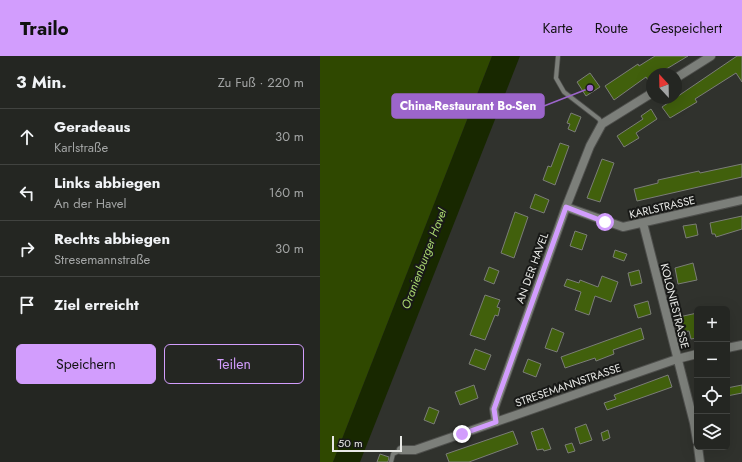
<!DOCTYPE html>
<html lang="de">
<head>
<meta charset="utf-8">
<style>
	body { margin:0; font-family:Jost,sans-serif; background:#2c2e2a; color:#f1f3f6 }
	.controls { position:absolute; right:12px; bottom:12px; display:grid; overflow:hidden; border-radius:6px; box-shadow:0 4px 16px #0002 }
	.controls button { width:36px; height:36px; display:grid; place-items:center; padding:0; border:0; border-bottom:1px solid #414340; background:#242622; color:#f1f3f6; font:20px sans-serif }
	.compass { position:absolute; left:326px; top:12px; width:36px; height:36px; border-radius:50%; background:#242622; box-shadow:0 4px 16px #0002; rotate:338deg }
	.scale { position:absolute; left:12px; bottom:10px; width:70px; box-sizing:border-box; padding-left:4px; border:2px solid #e8e9e6; border-top:0; font-size:11px; line-height:14px; white-space:nowrap; color:#e8e9e6; -webkit-text-stroke:3px #181917; paint-order:stroke }
	.stop { position:absolute; width:12px; height:12px; margin:-9px; border:3px solid #d29dfd; border-radius:50%; background:#fff }
	.stop.end { background:#d29dfd; border-color:#fff; box-shadow:0 1px 4px #0008 }
	.list { margin:0; padding:0; list-style:none }
	h2 { display:flex; justify-content:space-between; align-items:center; height:52px; margin:0; padding:0 16px; font-size:17px }
	h2 small { font-size:13px; font-weight:400; color:#a3a5a5 }
	.list li { display:grid; grid-template-columns:26px 1fr auto; gap:12px; align-items:center; box-sizing:border-box; height:56px; padding:0 16px; border-top:1px solid #414340 }
	.list b { display:block; font-size:15px; white-space:nowrap }
	.list p { margin:0; font-size:13px; white-space:nowrap; color:#a3a5a5 }
	.list em { font-size:13px; font-style:normal; color:#a3a5a5 }
	.actions { display:flex; gap:8px; padding:12px 16px }
	.actions a { flex:1; padding:9px 0; border:1px solid #d29dfd; border-radius:6px; text-align:center; font-size:14px; color:#d29dfd }
	.actions .main { background:#d29dfd; color:#111 }
	.icon { flex:none; width:22px; height:22px; fill:none; stroke:currentColor; stroke-width:2; stroke-linecap:round; stroke-linejoin:round }
	.map { position:relative; flex:none; width:422px; height:406px; overflow:hidden }
	header { display:flex; align-items:center; gap:24px; box-sizing:border-box; height:56px; padding:0 20px; background:#d29dfd; color:#111 }
	header strong { font-size:19px }
	nav { display:flex; gap:22px; margin-inline-start:auto; font-size:14px }
	main { display:flex }
	aside { flex:1; background:#242622 }
	.map>svg:first-child { display:block }
	.green { fill:#2f4800 }
	.water { fill:#182800 }
	.building { fill:#41600c; stroke:#7b7d78 }
	.lines { fill:none; stroke-linecap:round; stroke-linejoin:round }
	.service-casing { stroke:#4e4f4c; stroke-width:5.5 }
	.minor-casing { stroke:#4e4f4c; stroke-width:10 }
	.service { stroke:#7c7f7a; stroke-width:4 }
	.minor { stroke:#7c7f7a; stroke-width:8 }
	.route { stroke:#d29dfd; stroke-width:5 }
	.labels { text-anchor:middle; stroke-width:4; stroke-linejoin:round; paint-order:stroke }
	.street-label { font-size:11px; fill:#e8e9e6; stroke:#181917 }
	.water-label { font-size:12px; font-style:italic; fill:#aad870; stroke:#181917 }
	.leader { fill:none; stroke:#9c65cb; stroke-width:1.5 }
	.callout-dot { fill:#9c65cb; stroke:#181917; stroke-width:1.5 }
	.callout { fill:#9c65cb; stroke:#9c65cb; stroke-width:1.5 }
	.callout-label { font-size:12px; text-anchor:middle; font-weight:bold; fill:#fff }
</style>
</head>
<body>
<header>
<strong>Trailo</strong>
<nav><a>Karte</a><a>Route</a><a>Gespeichert</a></nav>
</header>
<main>
<aside>
<h2>3 Min.<small>Zu Fuß · 220 m</small></h2>
<ul class="list">
<li><svg class="icon" aria-label="ahead" viewBox="0 0 24 24"><path d="M12 20V5M6 11l6-6 6 6"/></svg><div><b>Geradeaus</b><p>Karlstraße</p></div><em>30 m</em></li>
<li><svg class="icon" aria-label="left" viewBox="0 0 24 24"><path d="M17 20v-9H6M10 6l-5 5 5 5"/></svg><div><b>Links abbiegen</b><p>An der Havel</p></div><em>160 m</em></li>
<li><svg class="icon" aria-label="right" viewBox="0 0 24 24"><path d="M7 20v-9h11M14 6l5 5-5 5"/></svg><div><b>Rechts abbiegen</b><p>Stresemannstraße</p></div><em>30 m</em></li>
<li><svg class="icon" aria-label="arrive" viewBox="0 0 24 24"><path d="M6 21V4h12l-3 4 3 4H6"/></svg><div><b>Ziel erreicht</b></div></li>
</ul>
<div class="actions"><a class="main">Speichern</a><a>Teilen</a></div>
</aside>
<div class="map">
<svg width="422" height="406" viewBox="0 0 422 406">
	<rect width="100%" height="100%" fill="#30322d"/>
	<path class="green" d="M0 0H172L13 406H0Z"/>
	<path class="water" d="M172 0H200L40 406H13Z"/>
	<path class="building" d="M335 0H368L338 18H332V30L326 21 294 44 285 30 318 8 319 10Z
		M417 0H422V26L416 17 375 43 377 46 350 62 342 51Z
		M270 17 280 31 266 40 257 26Z
		M331 53 337 63 316 77 319 82 304 91 297 80 323 63 321 60Z
		M251 57 261 61 255 76 248 73 250 68 247 67Z
		M240 87 249 90 235 129 223 124 228 110 231 111Z
		M282 103 294 107 280 146 267 142Z
		M422 108V121L317 145 314 133 338 127V124L379 115 380 117Z
		M215 138 229 144 224 157 210 152Z
		M195 156 208 161 194 202 181 197Z
		M422 160V173L396 181 395 178H392L390 167Z
		M376 168 378 179 366 182 363 170Z
		M255 175 267 179 262 194 250 190Z
		M295 194 307 198 304 205 293 201Z
		M373 207 377 224 358 228 355 212Z
		M169 211 179 215 174 228 164 224Z
		M319 214 322 227 311 230 308 217Z
		M282 220 298 226 291 246 275 240 269 259 255 254 261 236 244 230 247 223 259 227 260 224 278 231Z
		M165 239 180 244 177 251 180 252 178 260 175 259 165 284 150 279Z
		M328 245 331 258 318 262 314 249Z
		M377 257V282L371 283 369 275 362 276 359 261Z
		M232 272 244 277 237 296 225 292Z
		M321 272 324 283 293 294 294 298 276 305 275 302 245 312 241 301Z
		M155 293 171 299 165 314 149 308Z
		M208 303 221 308 216 321 203 316Z
		M348 319 352 331 287 354 284 347 296 343 294 339Z
		M154 329 158 342 140 349 135 336Z
		M422 329V337L407 340V332Z
		M109 351 119 355 114 368 104 364Z
		M266 368 272 384 260 388 255 372Z
		M223 372 231 393 224 395 223 393 217 394 211 376Z
		M288 374 290 382 283 385 281 377Z
		M193 375 198 388 149 406H129L126 398Z
		M252 387 255 395 248 397 245 389Z
		M60 398 69 401 68 406H57Z"/>
	<g class="lines">
		<defs>
			<path id="service" d="M238 0 236 22 244 36 279 63 282 68
				M71 406 73 398 81 394"/>
			<path id="minor" d="M356 22 391 0
				M246 151 303 171 422 144
				M323 167 374 367 377 385
				M407 292 422 289
				M176 366 174 353 246 151 270 90 282 68 332 37
				M378 391 380 406
				M81 394H95L357 303 377 298"/>
		</defs>
		<use href="#service" class="service-casing"/>
		<use href="#minor" class="minor-casing"/>
		<use href="#service" class="service"/>
		<use href="#minor" class="minor"/>
	</g>
	<g class="lines">
		<path class="route" d="M142 378 176 366 174 353 246 151 285 166"/>
	</g>
	<g class="labels">
		<g class="street-label">
			<text transform="translate(342 151) rotate(-13)" y="4">KARLSTRASSE</text>
			<text transform="translate(212 212) rotate(-70)" y="4">AN DER HAVEL</text>
			<text transform="translate(355 250) rotate(76)" y="4">KOLONIESTRASSE</text>
			<text transform="translate(248 329) rotate(-19)" y="4">STRESEMANNSTRASSE</text>
		</g>
		<g class="water-label">
			<text transform="translate(104 203) rotate(-69)" y="4">Oranienburger Havel</text>
		</g>
	</g>
	<path class="leader" d="M270 32L224 50"/>
	<circle class="callout-dot" cx="270" cy="32" r="4"/>
	<rect class="callout" x="72" y="38" width="152" height="24" rx="4"/>
	<g class="callout-label">
		<text x="148" y="54">China-Restaurant Bo-Sen</text>
	</g>
</svg>
<div class="controls">
<button>+</button>
<button>−</button>
<button><svg class="icon" aria-label="locate" viewBox="0 0 24 24"><circle cx="12" cy="12" r="6"/><path d="M12 2v4M12 18v4M2 12h4M18 12h4"/></svg></button>
<button><svg class="icon" aria-label="layers" viewBox="0 0 24 24"><path d="M12 4l9 5-9 5-9-5zM3 14l9 5 9-5"/></svg></button>
</div>
<svg class="compass" viewBox="-18 -18 36 36"><path d="M0-13l5 13h-10z" fill="#e53935"/><path d="M0 13l5-13h-10z" fill="#a3a5a5"/></svg>
<div class="scale">50 m</div>
<div class="stop" style="left:285px;top:166px"></div>
<div class="stop end" style="left:142px;top:378px"></div>
</div>
</main>
</body>
</html>
